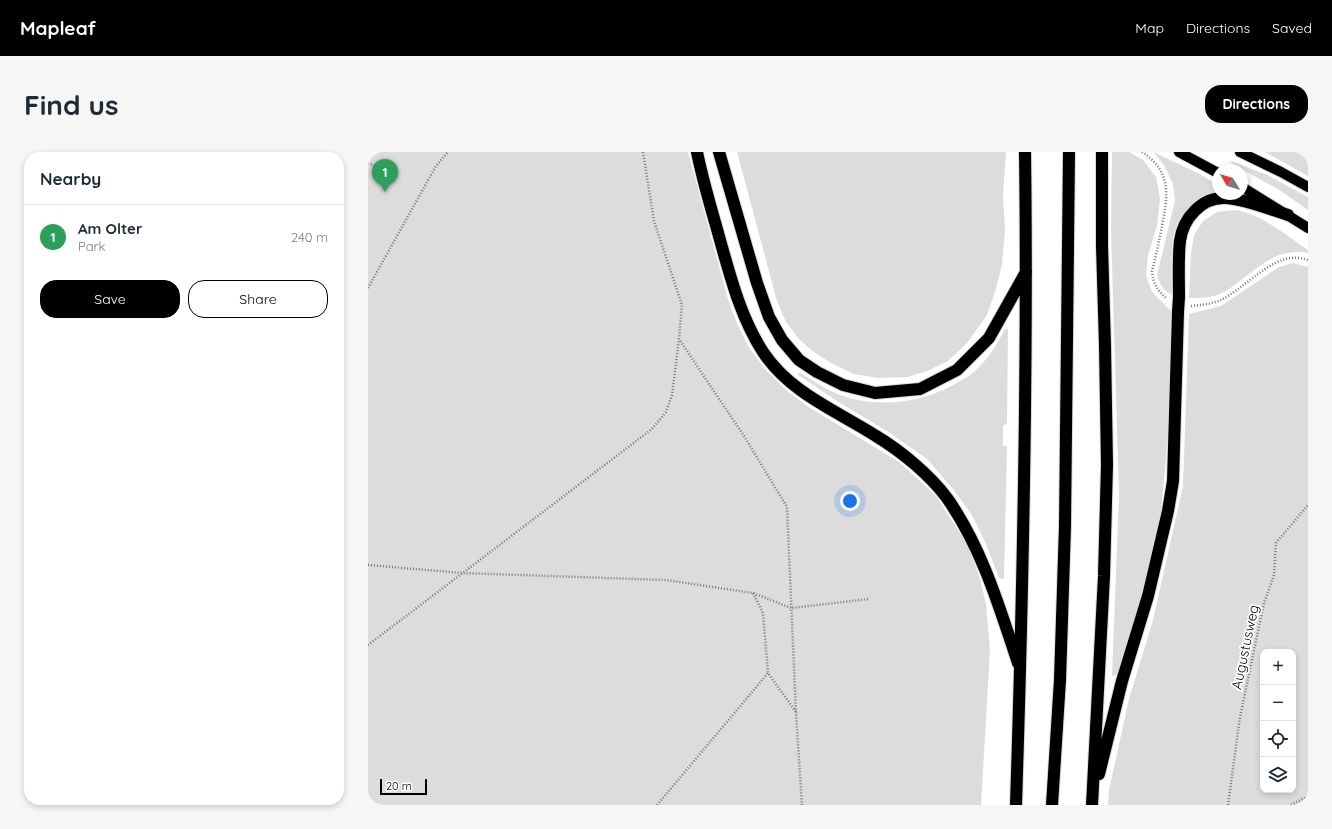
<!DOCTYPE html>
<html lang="en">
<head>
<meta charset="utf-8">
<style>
	body { margin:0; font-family:Quicksand,sans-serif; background:#f6f6f7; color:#1f2937 }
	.controls { position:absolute; right:12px; bottom:12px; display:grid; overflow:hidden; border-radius:8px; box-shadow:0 2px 6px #0003 }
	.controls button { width:36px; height:36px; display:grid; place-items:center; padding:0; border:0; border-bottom:1px solid #e0e1e3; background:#fff; color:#1f2937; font:20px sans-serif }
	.compass { position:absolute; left:844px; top:12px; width:36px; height:36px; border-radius:50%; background:#fff; box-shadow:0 2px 6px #0003; rotate:308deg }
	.scale { position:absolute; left:12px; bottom:10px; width:47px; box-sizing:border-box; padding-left:4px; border:2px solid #000; border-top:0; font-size:11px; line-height:14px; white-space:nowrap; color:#000; -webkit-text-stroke:3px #fff; paint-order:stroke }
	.you { position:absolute; left:482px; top:349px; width:14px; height:14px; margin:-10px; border:3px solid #fff; border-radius:50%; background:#1a73e8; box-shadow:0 0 0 6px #1a73e833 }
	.badge { display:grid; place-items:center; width:26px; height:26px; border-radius:50%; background:#000; color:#fff; font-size:13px; font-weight:700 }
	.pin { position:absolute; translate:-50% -33px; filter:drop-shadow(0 1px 2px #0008) }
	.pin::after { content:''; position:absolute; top:21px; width:14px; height:12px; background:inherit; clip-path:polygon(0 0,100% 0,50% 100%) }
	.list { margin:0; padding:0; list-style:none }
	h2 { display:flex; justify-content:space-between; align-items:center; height:52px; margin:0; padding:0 16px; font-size:17px }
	h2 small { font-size:13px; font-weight:400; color:#747a83 }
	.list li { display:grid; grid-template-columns:26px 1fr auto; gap:12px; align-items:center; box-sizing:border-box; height:64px; padding:0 16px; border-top:1px solid #e0e1e3 }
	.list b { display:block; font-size:15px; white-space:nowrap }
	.list p { margin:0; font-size:13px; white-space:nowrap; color:#747a83 }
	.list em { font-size:13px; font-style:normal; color:#747a83 }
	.actions { display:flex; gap:8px; padding:12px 16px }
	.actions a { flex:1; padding:9px 0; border:1px solid #000; border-radius:16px; text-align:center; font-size:14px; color:#000 }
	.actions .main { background:#000; color:#fff }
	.icon { flex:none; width:22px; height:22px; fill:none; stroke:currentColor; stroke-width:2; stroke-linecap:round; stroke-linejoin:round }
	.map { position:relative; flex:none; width:940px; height:653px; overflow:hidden; border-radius:16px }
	header { display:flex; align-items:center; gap:24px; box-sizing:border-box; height:56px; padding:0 20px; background:#000; color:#fff }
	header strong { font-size:19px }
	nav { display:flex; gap:22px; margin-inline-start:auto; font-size:14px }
	.intro { display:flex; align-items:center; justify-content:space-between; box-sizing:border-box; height:96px; padding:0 24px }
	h1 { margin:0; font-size:28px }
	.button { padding:10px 18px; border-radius:16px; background:#000; color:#fff; font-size:14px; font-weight:700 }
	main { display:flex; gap:24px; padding:0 24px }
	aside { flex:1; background:#fff; border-radius:16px; box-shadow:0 2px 6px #0003 }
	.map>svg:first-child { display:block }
	.green { fill:#dcdcdc; fill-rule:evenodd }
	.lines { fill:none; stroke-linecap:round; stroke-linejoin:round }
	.major-casing { stroke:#dbdbdb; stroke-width:12 }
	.highway-casing { stroke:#dbdbdb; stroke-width:14 }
	.path { stroke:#777; stroke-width:2.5; stroke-dasharray:1 2; stroke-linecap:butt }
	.major { stroke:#000; stroke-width:10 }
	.highway { stroke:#000; stroke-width:12 }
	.highway-bridge-casing { stroke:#dbdbdb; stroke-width:14; stroke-linecap:butt }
	.highway-bridge { stroke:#000; stroke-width:12 }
	.labels { text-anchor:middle; stroke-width:3.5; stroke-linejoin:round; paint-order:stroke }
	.street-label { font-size:14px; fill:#000; stroke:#fff }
</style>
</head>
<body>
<header>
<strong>Mapleaf</strong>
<nav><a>Map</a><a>Directions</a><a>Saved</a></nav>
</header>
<div class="intro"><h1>Find us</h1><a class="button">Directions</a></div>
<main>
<aside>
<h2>Nearby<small></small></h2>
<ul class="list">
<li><span class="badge" style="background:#2e9e5b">1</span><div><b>Am Olter</b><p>Park</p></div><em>240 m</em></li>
</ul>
<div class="actions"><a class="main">Save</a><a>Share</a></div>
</aside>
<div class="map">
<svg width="940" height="653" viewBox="0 0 940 653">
	<rect width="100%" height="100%" fill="#fff"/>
	<path class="green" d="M0 0H320L359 144 368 169 380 194 397 217 418 238 439 254 531 310 550 327 568 344 599 392 611 423 618 452 622 498 613 653H0Z
		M369 0H638L635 44 637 78 634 113 627 140 619 163 599 191 580 209 559 219 540 225 510 226 486 222 463 211 443 198 430 186 418 170 409 149Z
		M744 0H761L775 8 788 25 792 46 789 74 780 103 778 124 784 140 803 159 801 264 797 318 792 369 765 476 749 523 744 524 751 343 743 78Z
		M785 0 830 21 850 33V41C828 44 808 64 805 87 803 105 804 125 804 143 795 138 792 133 789 123L807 49 805 32 796 13Z
		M897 0H940V24Z
		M864 9 899 23 940 45V58L913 39 863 11Z
		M867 58C892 61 919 84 940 98V101C902 94 884 125 854 141 843 146 832 146 821 146L823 101 826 83 835 69 849 60Z
		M925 111 940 115V653H740L741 638 761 547 785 468 815 334 821 162 853 154 911 115ZM895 500H925V638H895Z
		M637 177H640L639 272 635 273V294H639L636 427 631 426 618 392 604 363 585 337 559 307 519 279 472 251 429 222 432 221C446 229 460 239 475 244 514 257 558 250 592 229 597 226 603 223 607 219 621 206 628 194 637 177Z"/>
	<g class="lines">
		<defs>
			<path id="major" d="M811 0 850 21
				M872 0 913 20 940 35
				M874 35 940 76"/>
			<path id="highway" d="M329 0C335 30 344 59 352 88 363 127 373 166 395 200 422 241 469 259 508 284 533 299 562 323 579 346 614 396 631 454 650 511
				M351 0 389 131 401 165 414 188 431 208 449 220 475 233 507 241 552 237 589 218 621 186 658 120
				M811 145C811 128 810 105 812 89 815 66 834 45 857 46 877 47 901 57 920 63
				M731 622 754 529 780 444 800 359 805 329 810 160
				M648 653C655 435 660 218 657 0
				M684 653 692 528 697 374 701 0
				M724 653 736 424 739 313 737 193 734 94V0"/>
		</defs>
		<use href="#major" class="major-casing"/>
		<use href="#highway" class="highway-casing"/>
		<path class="path" d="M275 0 286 69 314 153 311 187 376 284 419 355 428 561 434 653
			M774 0C804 20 800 43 794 74 791 89 788 104 784 119 785 131 789 138 798 146
			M0 11 21 19
			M0 136 68 14 80 0
			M823 154C833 153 844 152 853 148 874 138 902 106 925 106 930 105 935 107 940 108
			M0 413 94 421 298 428 385 441 423 456 501 447
			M385 441 395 461 400 521
			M0 493 284 277 298 260 304 243 311 187
			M289 653 400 521 428 560
			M860 653 872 565 896 451 906 423 908 391 940 353
			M923 653 940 644"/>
		<use href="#major" class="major"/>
		<use href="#highway" class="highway"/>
		<defs>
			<path id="highway-bridge" d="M810 160 811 145"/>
		</defs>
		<use href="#highway-bridge" class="highway-bridge-casing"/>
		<use href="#highway-bridge" class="highway-bridge"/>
	</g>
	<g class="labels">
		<g class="street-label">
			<text transform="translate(877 495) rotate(-78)" y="5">Augustusweg</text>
		</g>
	</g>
</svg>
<div class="controls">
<button>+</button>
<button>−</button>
<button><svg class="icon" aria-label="locate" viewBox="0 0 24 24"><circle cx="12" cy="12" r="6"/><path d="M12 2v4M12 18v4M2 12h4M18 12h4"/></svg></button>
<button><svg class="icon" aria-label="layers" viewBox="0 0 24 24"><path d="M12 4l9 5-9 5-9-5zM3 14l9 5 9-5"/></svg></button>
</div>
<svg class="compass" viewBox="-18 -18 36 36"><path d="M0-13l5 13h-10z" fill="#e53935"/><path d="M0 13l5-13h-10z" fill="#747a83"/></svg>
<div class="scale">20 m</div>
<div class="you"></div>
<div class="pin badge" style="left:17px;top:40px;background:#2e9e5b">1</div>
</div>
</main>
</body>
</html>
